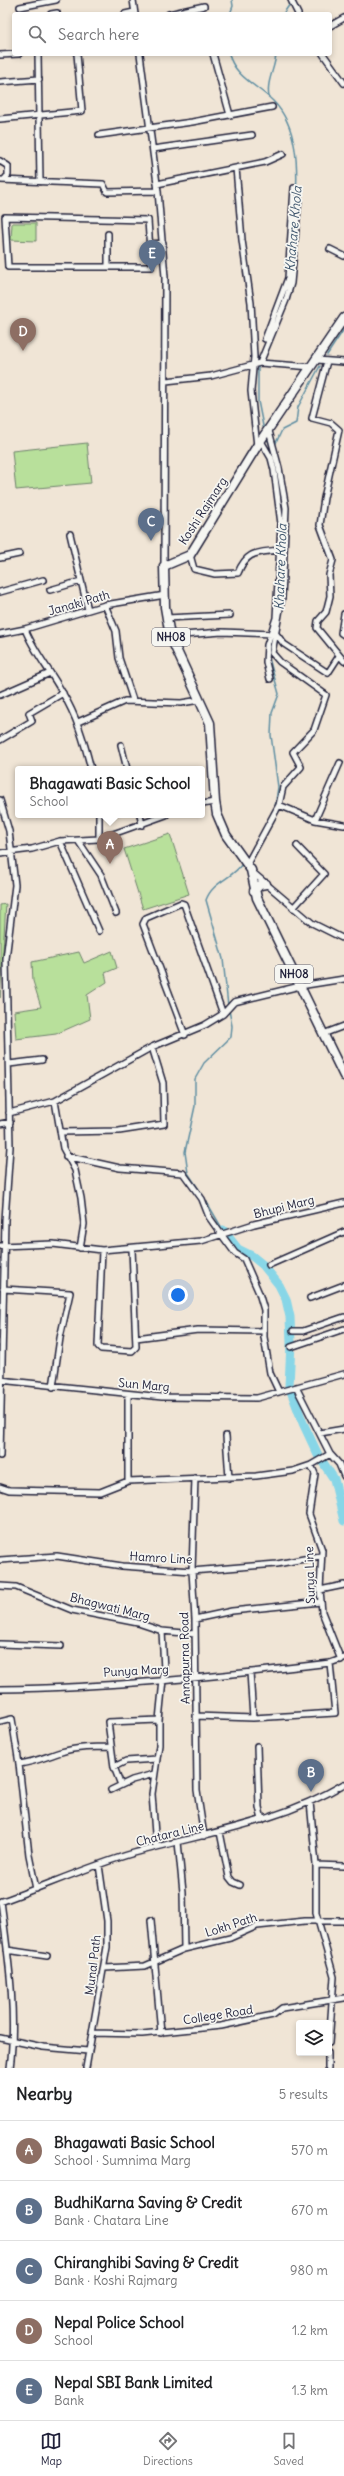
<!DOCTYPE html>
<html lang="en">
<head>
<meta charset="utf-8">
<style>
	body { margin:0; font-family:Delius,sans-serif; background:#f2f2f2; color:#202124 }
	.controls { position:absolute; right:12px; bottom:12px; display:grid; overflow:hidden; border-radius:4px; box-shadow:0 2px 6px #0003 }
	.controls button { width:36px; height:36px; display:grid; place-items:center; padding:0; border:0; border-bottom:1px solid #e0e0e0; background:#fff; color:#202124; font:20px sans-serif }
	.you { position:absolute; left:178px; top:1295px; width:14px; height:14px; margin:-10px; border:3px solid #fff; border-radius:50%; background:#1a73e8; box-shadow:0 0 0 6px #1a73e833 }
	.badge { display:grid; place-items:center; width:26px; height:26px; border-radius:50%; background:#22223b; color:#fff; font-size:13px; font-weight:700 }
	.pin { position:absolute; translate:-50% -33px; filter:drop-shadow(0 1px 2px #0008) }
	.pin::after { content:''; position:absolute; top:21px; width:14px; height:12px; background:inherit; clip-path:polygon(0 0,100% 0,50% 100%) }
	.popup { position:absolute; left:15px; top:766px; width:190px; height:52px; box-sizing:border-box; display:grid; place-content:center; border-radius:4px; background:#fff; filter:drop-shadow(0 1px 3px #0005); font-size:13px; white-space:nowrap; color:#757577 }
	.popup b { font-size:15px; color:#202124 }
	.popup::after { content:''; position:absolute; left:50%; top:100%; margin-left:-8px; border:8px solid transparent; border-top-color:#fff }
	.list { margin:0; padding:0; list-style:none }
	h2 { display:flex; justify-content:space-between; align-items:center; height:52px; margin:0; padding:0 16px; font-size:17px }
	h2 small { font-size:13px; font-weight:400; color:#757577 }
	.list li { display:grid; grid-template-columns:26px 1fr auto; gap:12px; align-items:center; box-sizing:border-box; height:60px; padding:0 16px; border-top:1px solid #e0e0e0 }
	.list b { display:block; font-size:15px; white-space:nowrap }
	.list p { margin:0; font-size:13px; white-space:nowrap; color:#757577 }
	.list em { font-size:13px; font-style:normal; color:#757577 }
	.icon { flex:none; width:22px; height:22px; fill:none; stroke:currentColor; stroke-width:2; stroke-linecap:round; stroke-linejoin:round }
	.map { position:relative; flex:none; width:344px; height:2068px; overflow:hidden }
	.search { position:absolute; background:#fff; box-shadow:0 2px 6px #0003; left:12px; right:12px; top:12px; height:44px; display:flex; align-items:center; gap:10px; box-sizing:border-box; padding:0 14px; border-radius:4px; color:#757577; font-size:15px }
	.sheet { height:352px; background:#fff }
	nav { display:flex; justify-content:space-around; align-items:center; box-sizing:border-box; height:56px; border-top:1px solid #e0e0e0; background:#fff; font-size:11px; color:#757577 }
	nav a { display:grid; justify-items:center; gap:2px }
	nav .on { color:#22223b }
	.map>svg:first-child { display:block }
	.green { fill:#b8e09b; stroke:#6d816b }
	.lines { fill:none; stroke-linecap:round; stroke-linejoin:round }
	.stream { stroke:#5f8ea2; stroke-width:1.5 }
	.river { stroke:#88d6e7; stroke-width:9 }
	.street-casing { stroke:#22223b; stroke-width:8 }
	.primary-casing { stroke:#22223b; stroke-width:11 }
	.street { stroke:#f6f6f2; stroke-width:5 }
	.primary { stroke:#f6f6f2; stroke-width:8 }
	.labels { text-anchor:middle; stroke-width:3.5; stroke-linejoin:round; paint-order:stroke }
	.shield { fill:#f6f6f2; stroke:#626272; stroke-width:1 }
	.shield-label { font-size:11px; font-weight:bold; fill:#22223b }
	.street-label { font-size:12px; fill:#22223b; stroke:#f6f6f2 }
	.water-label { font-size:13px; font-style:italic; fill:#41586f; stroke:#f6f6f2 }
</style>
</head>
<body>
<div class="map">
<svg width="344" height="2068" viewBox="0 0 344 2068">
	<rect width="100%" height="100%" fill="#f0e5d6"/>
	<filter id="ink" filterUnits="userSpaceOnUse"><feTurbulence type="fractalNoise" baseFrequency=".025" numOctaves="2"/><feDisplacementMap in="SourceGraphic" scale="8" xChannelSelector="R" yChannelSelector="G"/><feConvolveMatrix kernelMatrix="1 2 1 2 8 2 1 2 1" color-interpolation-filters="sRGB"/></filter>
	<g filter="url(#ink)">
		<path class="green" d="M12 223H36V241L11 240Z
			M87 443 91 483 16 490 12 451Z
			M170 834 189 894 143 909 124 849Z
			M6 904 0 998V905Z
			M112 951 117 968 105 973 107 982 87 995 90 1019 56 1034 16 1039 14 1011 41 1007 33 981 32 962 79 952 84 963Z"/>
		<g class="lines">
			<path class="stream" d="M230 14 233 6 232 0
				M283 14 290 4
				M229 54C234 76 258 86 273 101 298 126 298 167 296 200
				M269 97C266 81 275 69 276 54
				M327 355 344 329
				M258 365V401L264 431
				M267 438 272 451
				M275 445 282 430 296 423 298 407 320 366
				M282 498V514
				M272 639 269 658 279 694 272 713 271 735 278 787 275 807
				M247 858 256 842
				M228 1006 223 959 206 900C213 881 232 879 242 864
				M223 1230 202 1194 188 1173 185 1152 195 1106V1079L204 1063 231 1037 232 1026 229 1010
				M324 1918 336 1919"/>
			<path class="river" d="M223 1230 238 1249 252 1256 263 1265 279 1285 286 1299 290 1317 291 1343 289 1386 303 1423 318 1455 334 1479 344 1521"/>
			<defs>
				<path id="street" d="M133 0 135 14
					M291 0 298 14
					M20 7 56 0
					M51 14 57 13
					M125 14 134 12
					M169 14 204 6
					M330 26 344 18
					M38 54 40 182
					M140 54 158 191 165 277 164 566
					M213 54 230 115
					M323 54 344 83
					M0 55 19 54
					M0 82 39 79
					M0 119 82 111 77 54
					M99 135 192 122 272 107
					M153 149 252 135
					M0 161 8 166V175L4 180
					M236 168 242 240 251 303 254 357 251 391 257 446
					M0 180 103 184 107 192 158 191
					M157 184 265 162 283 154
					M5 217 148 220 151 267H8Z
					M108 234V267
					M151 244 163 243
					M330 249 344 256
					M265 339 288 278 294 188
					M317 360 344 362
					M327 361 312 418 331 423 339 430 324 498 320 525 333 560 329 575 330 596 326 612 318 621 317 628 344 661
					M260 363 286 300 291 283 299 197
					M166 381 211 376 260 363 312 367
					M269 431 279 468 286 508 282 598 272 653 280 662 326 695 314 730 293 752 301 767 283 787 279 805 315 820 344 825
					M261 441 271 458 274 470 281 524 276 618 267 645 266 662 270 679
					M70 534 88 610
					M190 555 194 569 215 574 238 573C247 550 258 553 279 550
					M0 558 19 554
					M50 590 81 581
					M0 592 43 580
					M105 605 116 631 119 658 133 700
					M344 614 341 633 344 635
					M166 618 230 615
					M25 629C34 652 50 670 62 692 77 717 84 741 91 769
					M0 634 25 629 105 605 165 595
					M277 635 284 644 328 673 339 656
					M170 636 222 632 272 634
					M0 695 50 673
					M78 722 125 701 181 703 200 700
					M0 740 32 721 29 713 63 693
					M121 745 127 769
					M0 800 9 831 15 885 6 959 10 1147 5 1220 0 1456
					M202 804 215 802
					M99 815V839
					M140 815 142 825
					M315 820 340 763
					M60 841 99 931
					M79 842 101 875 116 913
					M0 853 32 849 60 841 99 839 166 815
					M247 864 279 805
					M251 871 312 923 344 939
					M293 908 324 874 297 846
					M323 1034 344 1026
					M185 1035 143 924 146 918 181 903 184 904 223 1014
					M9 1064 42 1060
					M55 1101 63 1148 75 1170 81 1198 84 1224 80 1248
					M9 1113 55 1101 152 1047 205 1025 223 1014 234 1002 300 986 344 979
					M0 1124 10 1122
					M61 1132 119 1131 164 1124 163 1083 152 1047
					M66 1156 120 1168 183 1173 202 1199 209 1217 221 1234 235 1253 244 1259 259 1293 264 1310V1337L270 1373 279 1392
					M0 1246 53 1244 102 1250 201 1241 254 1224 344 1203
					M102 1250 98 1346 101 1349 132 1351 136 1347 132 1249
					M269 1265 344 1232
					M3 1289 70 1293 60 1338 53 1387
					M310 1298 344 1285
					M293 1331H303L344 1317
					M136 1338 198 1330 264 1331
					M291 1347 344 1329
					M0 1380 162 1397 257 1398 344 1374
					M296 1387 330 1454 339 1464 344 1476
					M128 1394V1481
					M320 1433 344 1429
					M226 1436 229 1478
					M311 1465 315 1474 309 1514 322 1550 320 1590 322 1612 341 1660
					M195 1478 192 1571 195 1619 197 1790 204 1836
					M0 1487 9 1490 100 1492 128 1481 256 1476 293 1471 311 1465 330 1454
					M0 1560 57 1556 122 1566 192 1571 277 1564 320 1556
					M0 1586 16 1587 72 1610 138 1623 162 1631 195 1634
					M320 1590 344 1585
					M195 1619 232 1611 321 1602
					M0 1644 61 1646
					M250 1672 253 1718
					M0 1689C110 1688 221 1676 330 1663L344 1658
					M196 1716 253 1718 335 1713 330 1663
					M0 1722 12 1719 19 1764
					M257 1746 259 1807 262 1820
					M157 1759 126 1761 114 1767 108 1722 159 1720
					M114 1767 121 1785
					M111 1790 132 1780 154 1774
					M310 1802 316 1865V1913L334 1977 329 2043
					M220 1832 229 1877 233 1882 240 1885
					M178 1842 183 1892 184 1949
					M156 1847 152 1794 159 1745V1720L164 1670 162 1631
					M316 1865 344 1866
					M36 1889 29 1855 19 1764C35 1762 45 1757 61 1752 77 1747 94 1747 111 1747
					M1 1901C8 1956 17 2013 10 2068
					M0 1902C45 1886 89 1866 134 1853 205 1833 279 1823 344 1784
					M151 1920 161 2033
					M7 1950 47 1956
					M105 1968 145 1966 184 1949 230 1938 257 1926 305 1921H344
					M92 2033 142 2034 221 2026 273 2015 282 2008 344 1998
					M0 2038 43 2047 88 2051
					M86 2068 107 1947V1921L99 1865
					M328 2068V2053"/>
				<path id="primary" d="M344 318 257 446 190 555 164 566 165 607 170 636 210 723 215 802 217 814 226 835 251 870 257 898 344 1076
					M254 891 260 885 266 884"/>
			</defs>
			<use href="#street" class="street-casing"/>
			<use href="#primary" class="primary-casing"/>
			<use href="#street" class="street"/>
			<use href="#primary" class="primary"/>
		</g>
	</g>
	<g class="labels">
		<g class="shield">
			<rect x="152" y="628" width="38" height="18" rx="3"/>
			<rect x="275" y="965" width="38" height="18" rx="3"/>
		</g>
		<g class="shield-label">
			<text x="171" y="641">NH08</text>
			<text x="294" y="978">NH08</text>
		</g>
		<g class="street-label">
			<text transform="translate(203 511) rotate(-57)" y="4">Koshi Rajmarg</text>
			<text transform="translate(79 603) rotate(-16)" y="4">Janaki Path</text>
			<text transform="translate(284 1207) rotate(-14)" y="4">Bhupi Marg</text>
			<text transform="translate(144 1385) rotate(5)" y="4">Sun Marg</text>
			<text transform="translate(161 1558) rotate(3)" y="4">Hamro Line</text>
			<text transform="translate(310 1575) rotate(-92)" y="4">Surya Line</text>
			<text transform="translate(110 1607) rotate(14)" y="4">Bhagwati Marg</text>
			<text transform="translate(185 1658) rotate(-91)" y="4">Annapurna Road</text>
			<text transform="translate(136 1671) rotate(-3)" y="4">Punya Marg</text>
			<text transform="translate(170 1834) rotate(-14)" y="4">Chatara Line</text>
			<text transform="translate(231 1925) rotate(-18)" y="4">Lokh Path</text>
			<text transform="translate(93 1965) rotate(-83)" y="4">Munal Path</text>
			<text transform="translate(218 2015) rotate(-9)" y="4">College Road</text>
		</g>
		<g class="water-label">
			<text transform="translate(293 229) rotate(-85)" y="5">Khahare Khola</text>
			<text transform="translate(280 567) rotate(-88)" y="5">Khahare Khola</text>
		</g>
	</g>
</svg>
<div class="controls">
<button><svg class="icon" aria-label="layers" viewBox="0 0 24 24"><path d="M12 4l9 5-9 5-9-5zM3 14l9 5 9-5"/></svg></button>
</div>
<div class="you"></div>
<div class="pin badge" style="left:110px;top:864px;background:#8d6e63">A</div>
<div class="popup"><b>Bhagawati Basic School</b>School</div>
<div class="pin badge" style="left:311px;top:1792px;background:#5c6f8a">B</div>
<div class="pin badge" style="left:151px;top:541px;background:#5c6f8a">C</div>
<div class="pin badge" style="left:23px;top:351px;background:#8d6e63">D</div>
<div class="pin badge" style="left:152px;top:273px;background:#5c6f8a">E</div>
<div class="search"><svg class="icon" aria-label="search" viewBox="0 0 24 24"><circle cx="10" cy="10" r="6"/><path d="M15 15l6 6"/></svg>Search here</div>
</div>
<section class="sheet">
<h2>Nearby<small>5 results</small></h2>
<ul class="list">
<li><span class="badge" style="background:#8d6e63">A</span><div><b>Bhagawati Basic School</b><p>School · Sumnima Marg</p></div><em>570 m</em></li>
<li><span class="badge" style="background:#5c6f8a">B</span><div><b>BudhiKarna Saving &amp; Credit</b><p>Bank · Chatara Line</p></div><em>670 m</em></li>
<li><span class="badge" style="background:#5c6f8a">C</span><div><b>Chiranghibi Saving &amp; Credit</b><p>Bank · Koshi Rajmarg</p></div><em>980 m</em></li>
<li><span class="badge" style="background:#8d6e63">D</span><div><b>Nepal Police School</b><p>School</p></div><em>1.2 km</em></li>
<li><span class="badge" style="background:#5c6f8a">E</span><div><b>Nepal SBI Bank Limited</b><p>Bank</p></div><em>1.3 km</em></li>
</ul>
</section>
<nav>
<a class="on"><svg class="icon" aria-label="map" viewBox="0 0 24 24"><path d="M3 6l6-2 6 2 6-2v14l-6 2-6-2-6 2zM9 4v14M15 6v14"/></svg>Map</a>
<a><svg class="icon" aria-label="directions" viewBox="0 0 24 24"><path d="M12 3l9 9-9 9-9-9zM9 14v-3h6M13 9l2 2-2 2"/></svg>Directions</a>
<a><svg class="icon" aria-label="saved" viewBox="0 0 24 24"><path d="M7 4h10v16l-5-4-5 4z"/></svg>Saved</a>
</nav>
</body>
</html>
